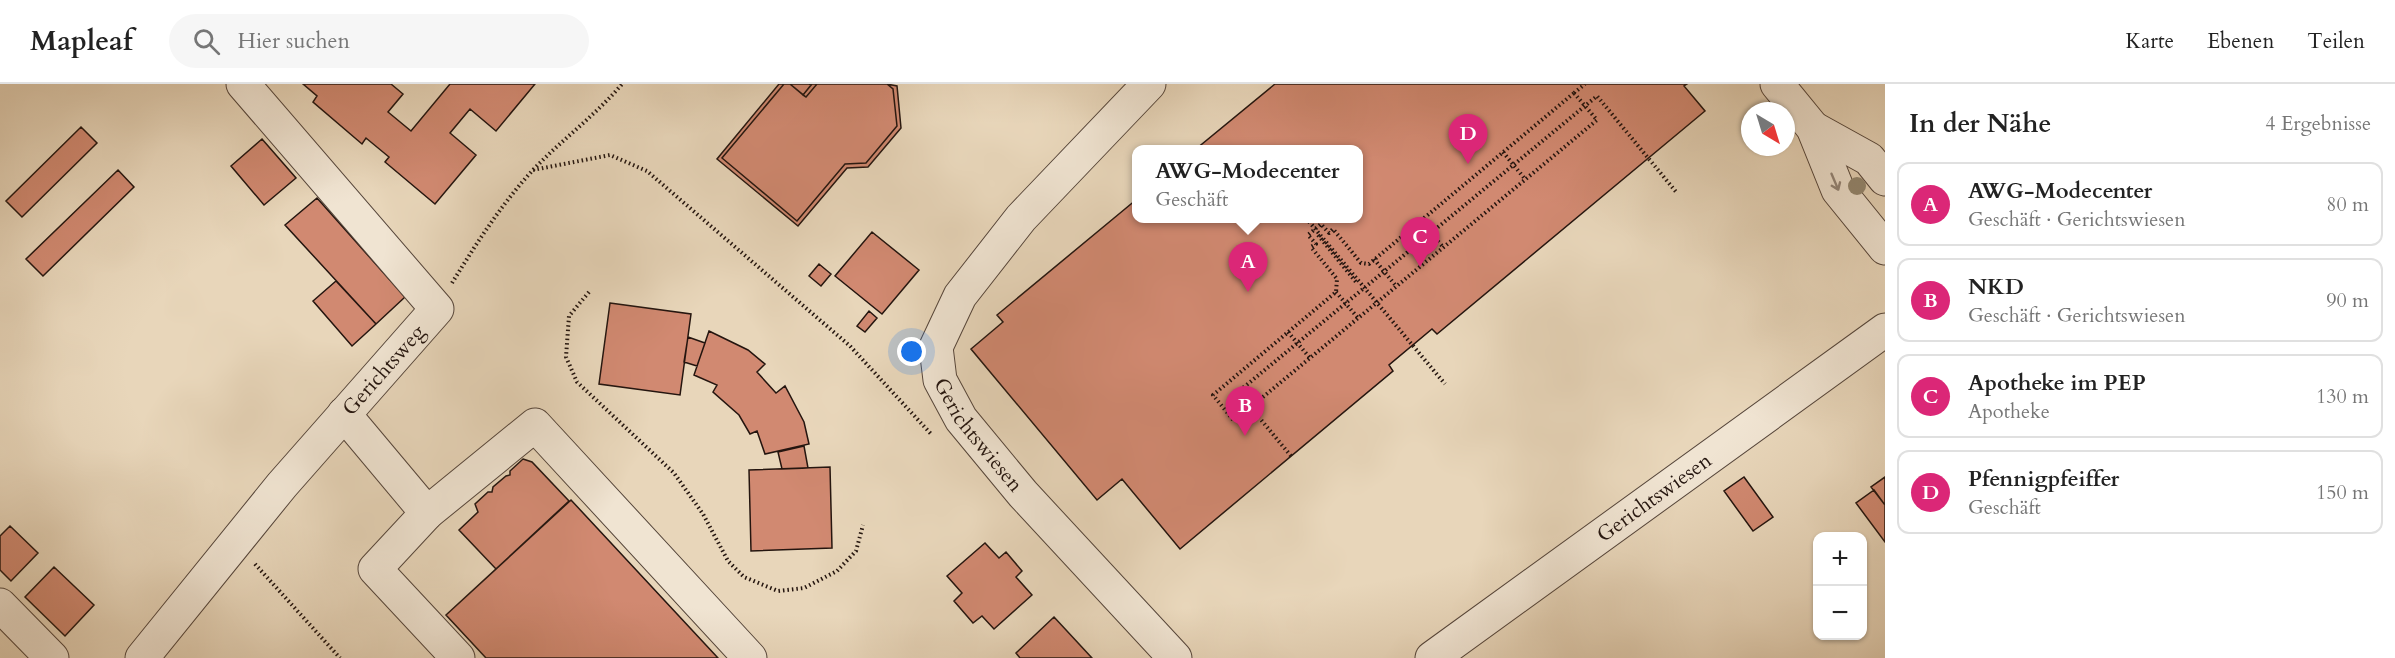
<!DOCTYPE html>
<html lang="de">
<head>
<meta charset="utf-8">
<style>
	body { margin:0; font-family:Cardo,serif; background:#f6f6f6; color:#222 }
	.controls { position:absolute; right:18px; bottom:18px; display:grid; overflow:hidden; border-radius:12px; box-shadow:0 2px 4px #0004 }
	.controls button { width:54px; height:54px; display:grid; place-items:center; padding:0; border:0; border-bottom:2px solid #e0e0e0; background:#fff; color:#222; font:30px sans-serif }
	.compass { position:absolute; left:1741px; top:18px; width:54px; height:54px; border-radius:50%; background:#fff; box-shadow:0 2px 4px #0004; rotate:142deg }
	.you { position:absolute; left:912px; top:268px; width:21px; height:21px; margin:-15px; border:4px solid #fff; border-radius:50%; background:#1a73e8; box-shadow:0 0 0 9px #1a73e833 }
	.badge { display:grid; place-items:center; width:39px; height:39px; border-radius:50%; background:#db2777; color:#fff; font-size:20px; font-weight:700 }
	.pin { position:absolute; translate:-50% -50px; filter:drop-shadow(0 2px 3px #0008) }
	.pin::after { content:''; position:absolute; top:32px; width:21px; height:18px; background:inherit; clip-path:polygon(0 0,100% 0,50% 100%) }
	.popup { position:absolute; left:1132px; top:61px; width:231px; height:78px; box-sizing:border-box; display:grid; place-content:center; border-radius:12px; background:#fff; filter:drop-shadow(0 2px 4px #0005); font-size:20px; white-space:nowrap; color:#767676 }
	.popup b { font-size:22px; color:#222 }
	.popup::after { content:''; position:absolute; left:50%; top:100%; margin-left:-12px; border:12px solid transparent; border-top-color:#fff }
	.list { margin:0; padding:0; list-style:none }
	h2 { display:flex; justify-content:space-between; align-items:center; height:78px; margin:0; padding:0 24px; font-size:26px }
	h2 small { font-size:20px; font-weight:400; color:#767676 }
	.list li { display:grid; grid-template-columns:39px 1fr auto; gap:18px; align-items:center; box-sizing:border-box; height:84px; margin:0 12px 12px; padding:0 12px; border:2px solid #e0e0e0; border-radius:12px }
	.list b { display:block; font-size:22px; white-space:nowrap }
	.list p { margin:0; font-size:20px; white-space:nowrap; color:#767676 }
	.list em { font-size:20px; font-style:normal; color:#767676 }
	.icon { flex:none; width:33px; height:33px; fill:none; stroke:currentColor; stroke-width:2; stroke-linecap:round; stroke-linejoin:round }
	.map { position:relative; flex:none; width:1885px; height:574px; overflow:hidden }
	header { display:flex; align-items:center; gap:36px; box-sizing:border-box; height:84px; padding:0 30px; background:#fff; border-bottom:2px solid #e0e0e0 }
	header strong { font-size:28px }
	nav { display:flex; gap:33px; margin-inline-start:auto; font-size:21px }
	.search { width:420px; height:54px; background:#f6f6f6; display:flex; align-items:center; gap:15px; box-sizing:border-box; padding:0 21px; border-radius:33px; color:#767676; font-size:22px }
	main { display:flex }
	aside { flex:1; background:#fff }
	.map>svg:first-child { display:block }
	.building { fill:#d18971; stroke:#24150f; stroke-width:1.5 }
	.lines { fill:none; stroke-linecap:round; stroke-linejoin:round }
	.minor-casing { stroke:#55453a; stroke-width:35 }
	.path { stroke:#24150f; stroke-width:4; stroke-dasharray:1.5 3; stroke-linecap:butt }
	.minor { stroke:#f0e4d2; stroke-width:33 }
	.path-bridge { stroke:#24150f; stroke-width:4; stroke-dasharray:1.5 3; stroke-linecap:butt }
	.tree { fill:#948871 }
	.oneway { stroke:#94877a }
	.labels { text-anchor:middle; stroke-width:4.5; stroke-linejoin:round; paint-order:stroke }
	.street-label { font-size:21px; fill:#24150f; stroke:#f0e4d2 }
</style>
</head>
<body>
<header>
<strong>Mapleaf</strong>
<div class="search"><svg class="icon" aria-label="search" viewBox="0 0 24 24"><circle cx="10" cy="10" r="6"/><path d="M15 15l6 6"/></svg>Hier suchen</div>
<nav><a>Karte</a><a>Ebenen</a><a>Teilen</a></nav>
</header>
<main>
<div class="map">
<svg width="1885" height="574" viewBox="0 0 1885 574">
	<rect width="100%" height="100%" fill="#e8d6ba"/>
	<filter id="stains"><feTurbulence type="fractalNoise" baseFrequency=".00333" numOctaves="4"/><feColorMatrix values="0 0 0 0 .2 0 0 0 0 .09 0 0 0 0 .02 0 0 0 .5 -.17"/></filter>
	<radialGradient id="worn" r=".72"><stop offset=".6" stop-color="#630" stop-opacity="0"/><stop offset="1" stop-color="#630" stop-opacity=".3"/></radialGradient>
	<path class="building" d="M303 0H391L403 10 388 28 411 47 450 0H535L496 47 470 25 450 49 476 71 435 120 385 78 389 73 366 54 362 60 313 18 317 12Z
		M779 0H784L722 74 797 137 845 80 866 79 897 42 893 5 887 0 897 2 901 44 868 83 847 84 798 142 717 75Z
		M784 0H790L806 13 817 0H887L893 5 897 42 866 79 845 80 797 137 722 74Z
		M790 0H809L811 1 803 11Z
		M812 0H817L806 13 803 11Z
		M1275 0H1687L1684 2 1705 27 1437 250 1432 245 1389 281 1393 287 1180 465 1122 395 1097 416 971 265 1003 238 997 231 1137 115V134H1359V65H1196Z
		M81 43 97 59 22 133 6 117Z
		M262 55 296 94 264 121 231 82Z
		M118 86 134 103 43 192 26 175Z
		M317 114 405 213 376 240 285 141Z
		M872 148 919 186 882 230 835 192Z
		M819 180 831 190 821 202 809 192Z
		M336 197 376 240 352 262 313 217Z
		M610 219 691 230 680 311 599 300Z
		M869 227 877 234 865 248 857 242Z
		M709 247 748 266 765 280 757 288 776 309 785 302 804 338 809 360 765 370 757 347 750 350 739 331 713 308 717 301 694 291Z
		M688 253 705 259 697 282 684 278Z
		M804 362 808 384 782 385 778 368Z
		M523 375 532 378 569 417 496 485 459 446 478 428 475 420 488 408H492L493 403 506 392 510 391V387Z
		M830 383 832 464 751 467 749 386Z
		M1744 393 1773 433 1753 447 1724 407Z
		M1885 393V421L1871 403Z
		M1874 406 1885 421V458L1856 419Z
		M571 416 718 574H486L446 531Z
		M10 442 38 469 11 497 0 486V452Z
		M985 459 999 474 1006 468 1022 487 1016 493 1032 511 994 545 982 532 973 539 954 517 962 509 947 492Z
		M54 483 94 521 65 552 25 513Z
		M1054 533 1092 574H1020L1016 569Z"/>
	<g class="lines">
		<defs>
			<g id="minor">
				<path id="s1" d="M1149 0 1021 134 960 212 936 263 940 296 961 335 1023 410 1175 574"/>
				<path d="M1777 0 1813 44 1838 106 1885 164"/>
				<path d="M1813 44 1869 75 1885 95"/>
				<path d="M344 330 427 429"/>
				<path d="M0 521 52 574"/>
				<path id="s2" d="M142 574 282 401 437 225 243 0"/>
				<path d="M458 574 375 485 427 429 535 341 750 574"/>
				<path id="s3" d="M1432 574 1885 246"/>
			</g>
		</defs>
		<use href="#minor" class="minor-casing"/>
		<path class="path" d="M1574 9 1597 36 1234 337 1213 311 1336 208 1337 195 1311 163 1316 160 1308 151 1321 140 1329 149 1333 145 1361 179 1369 180Z
			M1574 9 1585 0
			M533 86 610 71 647 87 850 262 932 351
			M1306 134 1445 300
			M1318 151 1356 198 1358 197
			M452 199C476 160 501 121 532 87 561 56 595 32 622 0
			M589 208 569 232 566 273 577 298 674 389 703 430 728 477 744 493 778 507 804 504 837 487 856 467 863 441
			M1291 372 1238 308 1597 12 1677 109
			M255 480 340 574"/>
		<use href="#minor" class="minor"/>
		<path class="path-bridge" d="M1503 68 1525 95
			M1420 137 1443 163
			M1374 175 1396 202
			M1336 208 1358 234
			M1288 248 1310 274"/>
	</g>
	<circle class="tree" cx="1857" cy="102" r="9"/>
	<defs><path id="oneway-shaft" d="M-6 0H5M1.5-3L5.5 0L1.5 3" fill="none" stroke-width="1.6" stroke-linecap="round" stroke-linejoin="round" transform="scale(1.5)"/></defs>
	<use class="oneway" href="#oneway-shaft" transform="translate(1835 98) rotate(67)"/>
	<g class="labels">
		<g class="street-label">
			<text dy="7" stroke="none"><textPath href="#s2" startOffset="376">Gerichtsweg</textPath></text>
			<text dy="7" stroke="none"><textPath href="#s1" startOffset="441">Gerichtswiesen</textPath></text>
			<text dy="7" stroke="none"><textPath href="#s3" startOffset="274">Gerichtswiesen</textPath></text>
		</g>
	</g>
	<rect width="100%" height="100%" filter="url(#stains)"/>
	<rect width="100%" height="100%" fill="url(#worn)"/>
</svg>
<div class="controls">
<button>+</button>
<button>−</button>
</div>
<svg class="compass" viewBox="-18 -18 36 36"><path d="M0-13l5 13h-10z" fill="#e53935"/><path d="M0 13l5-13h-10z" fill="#767676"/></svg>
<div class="you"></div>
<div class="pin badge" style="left:1248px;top:208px">A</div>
<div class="popup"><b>AWG-Modecenter</b>Geschäft</div>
<div class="pin badge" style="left:1245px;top:352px">B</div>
<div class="pin badge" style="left:1420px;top:183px">C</div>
<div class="pin badge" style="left:1468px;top:80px">D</div>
</div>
<aside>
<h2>In der Nähe<small>4 Ergebnisse</small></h2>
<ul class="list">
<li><span class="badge">A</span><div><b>AWG-Modecenter</b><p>Geschäft · Gerichtswiesen</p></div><em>80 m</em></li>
<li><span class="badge">B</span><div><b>NKD</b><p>Geschäft · Gerichtswiesen</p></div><em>90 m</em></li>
<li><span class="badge">C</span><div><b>Apotheke im PEP</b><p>Apotheke</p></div><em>130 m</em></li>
<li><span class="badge">D</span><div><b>Pfennigpfeiffer</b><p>Geschäft</p></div><em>150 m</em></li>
</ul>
</aside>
</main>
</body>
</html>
